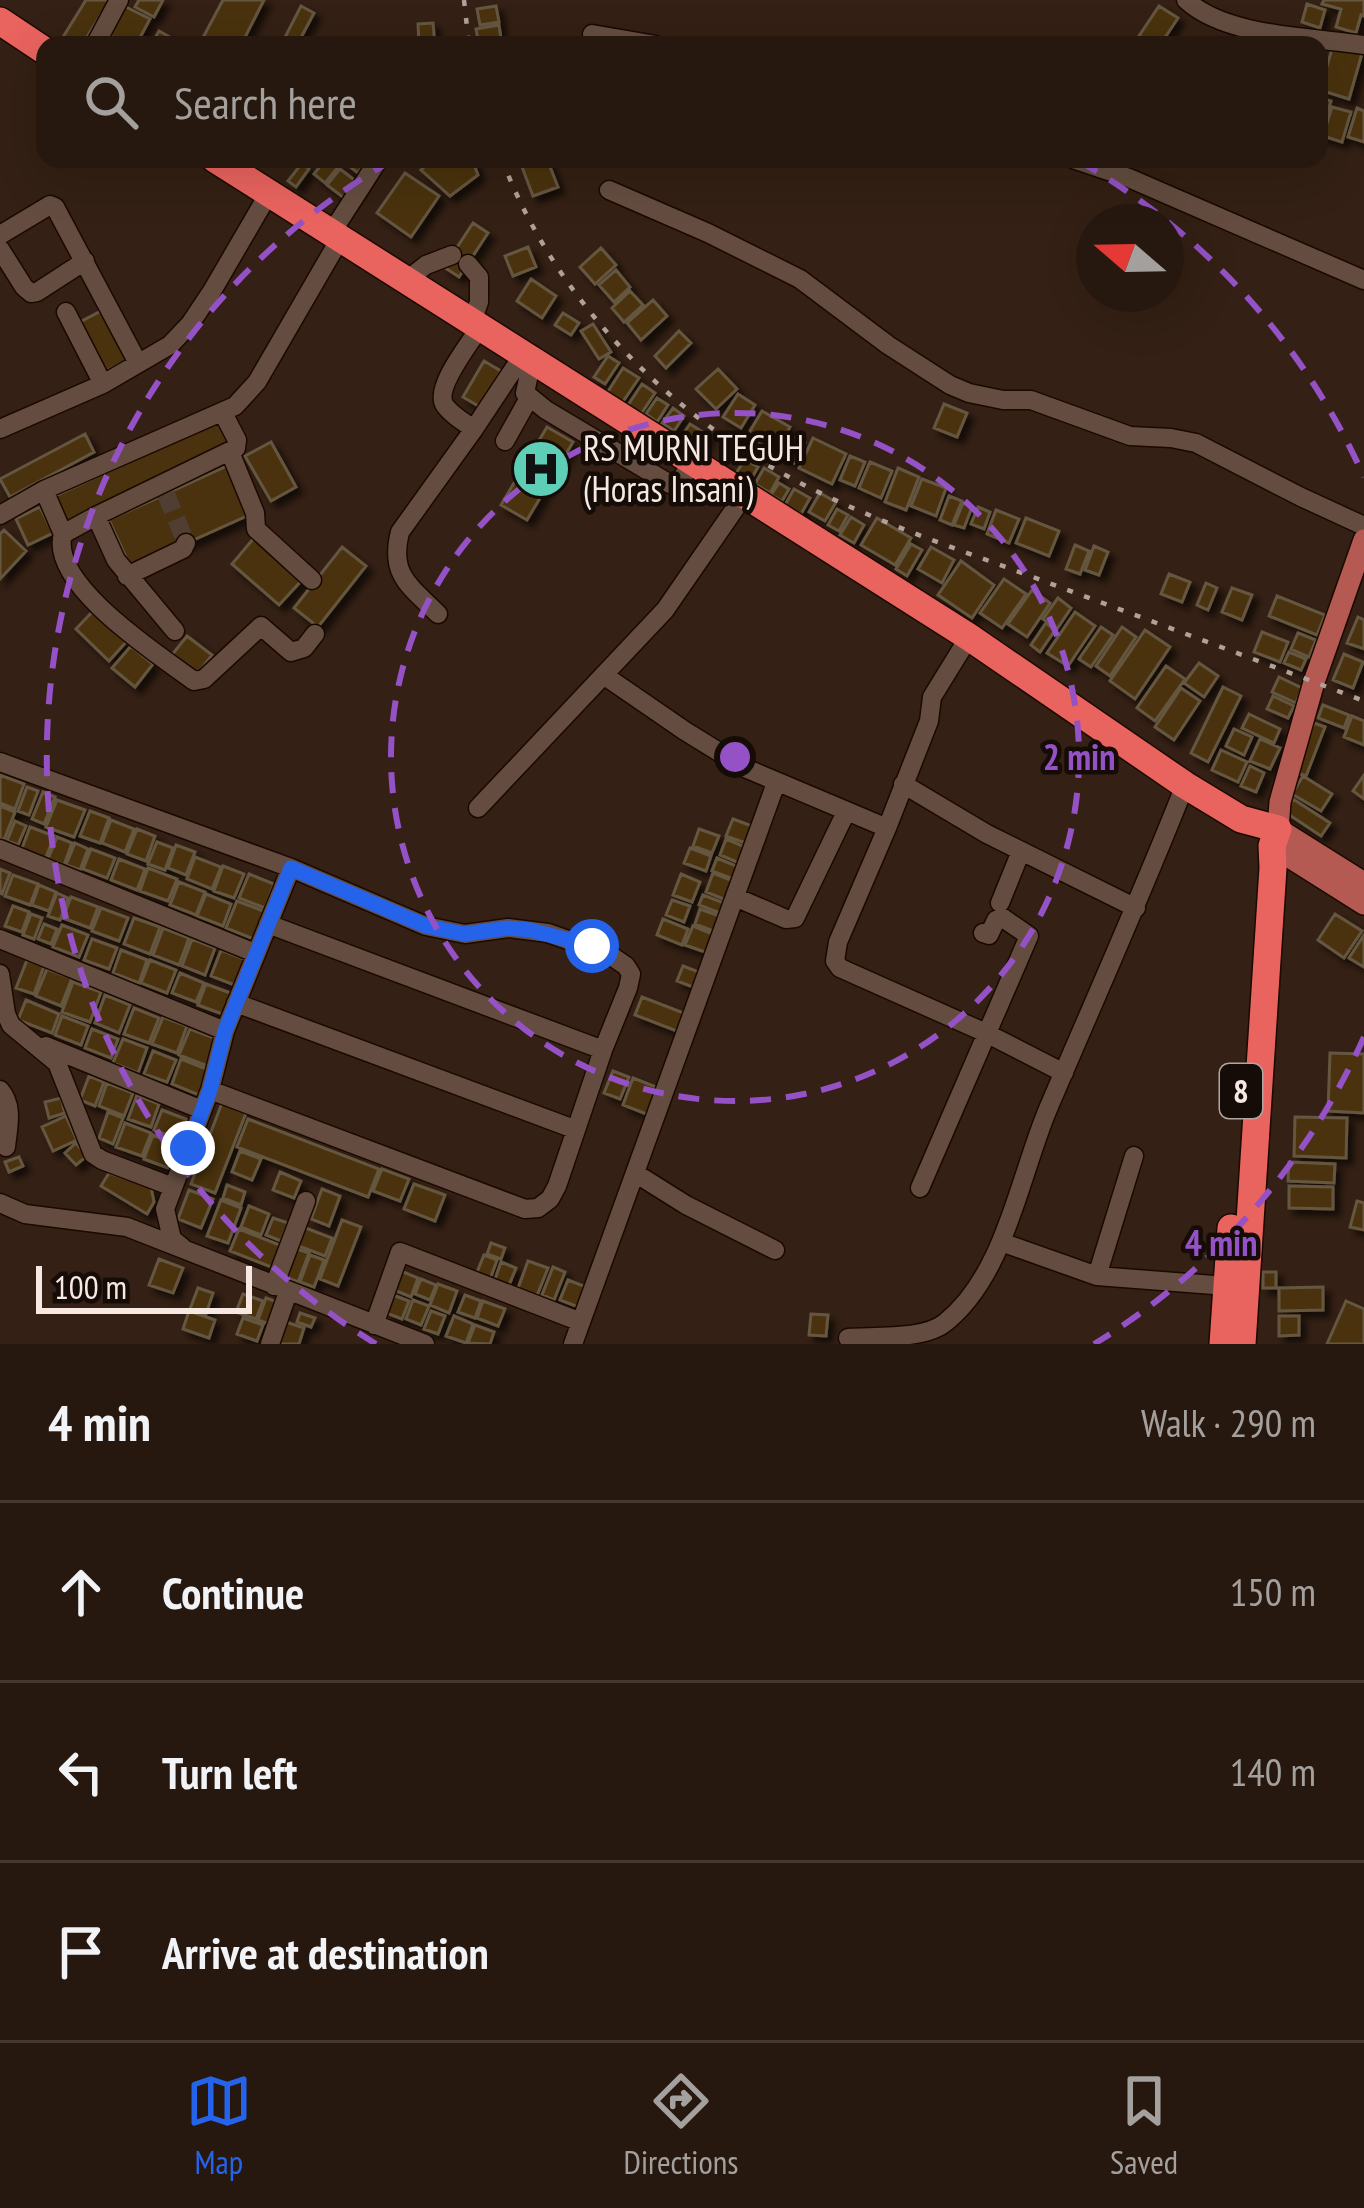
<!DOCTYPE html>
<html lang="en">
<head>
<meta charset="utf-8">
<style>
	body { margin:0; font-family:"PT Sans Narrow",sans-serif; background:#2f2118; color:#f1f3f6 }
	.compass { position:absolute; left:1076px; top:204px; width:108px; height:108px; border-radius:50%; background:#27180f; box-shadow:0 12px 48px #0002; rotate:290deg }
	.scale { position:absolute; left:36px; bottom:30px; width:216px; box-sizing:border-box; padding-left:12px; border:6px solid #f7e8e1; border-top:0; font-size:33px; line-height:42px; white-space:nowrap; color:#f7e8e1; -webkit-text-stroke:9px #150c07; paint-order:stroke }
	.stop { position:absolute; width:36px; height:36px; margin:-27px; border:9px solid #2563eb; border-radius:50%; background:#fff }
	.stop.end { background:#2563eb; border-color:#fff; box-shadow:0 3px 12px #0008 }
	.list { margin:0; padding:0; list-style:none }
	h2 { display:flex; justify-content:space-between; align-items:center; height:156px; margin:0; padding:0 48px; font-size:51px }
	h2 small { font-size:39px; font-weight:400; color:#a4a09e }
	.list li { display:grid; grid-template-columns:78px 1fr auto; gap:36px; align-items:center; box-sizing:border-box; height:180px; padding:0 48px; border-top:3px solid #43372f }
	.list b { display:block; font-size:45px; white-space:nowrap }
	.list em { font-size:39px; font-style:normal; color:#a4a09e }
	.icon { flex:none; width:66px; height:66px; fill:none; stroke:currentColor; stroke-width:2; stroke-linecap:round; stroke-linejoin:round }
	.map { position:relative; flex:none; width:1364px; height:1344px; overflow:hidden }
	.search { position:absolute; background:#27180f; box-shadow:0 12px 48px #0002; left:36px; right:36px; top:36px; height:132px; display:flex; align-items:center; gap:30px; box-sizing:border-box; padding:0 42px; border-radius:24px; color:#a4a09e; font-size:45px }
	.sheet { height:696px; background:#27180f }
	nav { display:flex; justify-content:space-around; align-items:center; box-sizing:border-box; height:168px; border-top:3px solid #43372f; background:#27180f; font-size:33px; color:#a4a09e }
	nav a { display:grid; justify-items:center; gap:6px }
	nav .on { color:#2563eb }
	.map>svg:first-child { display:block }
	.building { fill:#49330e; stroke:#655641; stroke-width:3; filter:url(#shadow) }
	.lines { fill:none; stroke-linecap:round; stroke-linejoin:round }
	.minor-tunnel { stroke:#513e33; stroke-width:18; stroke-dasharray:18 9; stroke-linecap:butt }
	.minor-casing { stroke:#1b0901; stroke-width:21 }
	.major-casing { stroke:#1b0901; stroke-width:24 }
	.highway-casing { stroke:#1b0901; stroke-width:30 }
	.minor { stroke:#644d40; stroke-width:18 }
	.major { stroke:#b45a53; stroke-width:21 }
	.highway { stroke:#e9635f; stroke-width:27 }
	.rail { stroke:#b1a198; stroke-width:4.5; stroke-dasharray:6 12; stroke-linecap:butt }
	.route { stroke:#2563eb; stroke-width:15 }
	.ring { fill:none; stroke:#9452c6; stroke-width:6; stroke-dasharray:21 15 }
	.labels { text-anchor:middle; stroke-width:9; stroke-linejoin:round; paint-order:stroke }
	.shield { fill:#150c07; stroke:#b3a6a0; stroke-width:3 }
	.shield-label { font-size:33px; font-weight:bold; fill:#f7e8e1 }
	.poi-label { font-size:36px; fill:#f7e8e1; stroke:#150c07; text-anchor:start }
	.centre { fill:#9452c6; stroke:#150c07; stroke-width:6 }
	.ring-label { font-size:36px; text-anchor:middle; font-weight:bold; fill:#9452c6; stroke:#150c07; stroke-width:9; stroke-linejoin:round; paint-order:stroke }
</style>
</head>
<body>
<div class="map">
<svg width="1364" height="1344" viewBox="0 0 1364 1344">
	<defs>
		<filter id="shadow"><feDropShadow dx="6" dy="6" stdDeviation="3" flood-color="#0009"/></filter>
	</defs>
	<rect width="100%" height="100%" fill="#342014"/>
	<path class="building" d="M86 0H110L82 45H75L63 37Z
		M139 0H163L154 17 135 7Z
		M223 0H264L241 45H199Z
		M1324 0H1364V16L1361 15 1356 33 1336 27 1341 9 1322 4Z
		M1307 4 1325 10 1320 28 1302 22Z
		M122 5 150 19 136 45H127L107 34Z
		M301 6 314 13 297 45H281Z
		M496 6 499 22 480 25 477 9Z
		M1159 6 1178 18 1160 45H1139L1135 42Z
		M433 23 435 45H419L418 24Z
		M499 25 502 45H479L476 29Z
		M159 31 170 37 166 45H151Z
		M1334 42 1363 50 1349 99 1320 90Z
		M1319 98 1331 101 1320 138H1319Z
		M1332 107 1351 112 1342 142 1323 136Z
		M1357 108 1364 111V142L1348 137Z
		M326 159 339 166 325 183 314 174Z
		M348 159H369L358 173 345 163Z
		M432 159H472L478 175 450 196 421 170Z
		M519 159H547L558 187 533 196Z
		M302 163 309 169 296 187 288 181Z
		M340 169 361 185 348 201 327 185Z
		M405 173 439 196 411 237 377 213Z
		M473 223 488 233 459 277 444 267Z
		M528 247 536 267 513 276 505 256Z
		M601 248 616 265 595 284 580 267Z
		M616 270 630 287 614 302 599 285Z
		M531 279 556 296 542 318 517 301Z
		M630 291 643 305 624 322 612 308Z
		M653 300 667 316 641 340 627 323Z
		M105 309 131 358 104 372 78 323Z
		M563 313 579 323 571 335 555 325Z
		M593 324 611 352 599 359 581 331Z
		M679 331 691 343 666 368 655 356Z
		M608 356 619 363 605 384 594 377Z
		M484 361 501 371 480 407 463 397Z
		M623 368 639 378 622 403 607 393Z
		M718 369 737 389 716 409 696 389Z
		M642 384 655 393 641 414 628 405Z
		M738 394 755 405 741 428 723 417Z
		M657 398 668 405 657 422 646 414Z
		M944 404 967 413 957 437 934 428Z
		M673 408 684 416 674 431 662 423Z
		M762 411 790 427 775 453 747 436Z
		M221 420 233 446 65 523 53 497Z
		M690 424 709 436 700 450 681 437Z
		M547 427 573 442 527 520 501 505Z
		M85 434 94 452 10 497 0 479Z
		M793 436 805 443 794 463 781 456Z
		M813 438 846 454 832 484 799 468Z
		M271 442 296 487 271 501 245 456Z
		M850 456 865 462 855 486 840 480Z
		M745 459 758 467 749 483 735 475Z
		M870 462 892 471 881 498 859 488Z
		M227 466 249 515 131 568 109 520Z
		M764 468 779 477 770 493 755 484Z
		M898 468 919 477 906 510 885 502Z
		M922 479 946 488 936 516 911 506Z
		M779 483 789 489 782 501 771 495Z
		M794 489 810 498 801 514 785 505Z
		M820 493 836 502 825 521 809 512Z
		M949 496 962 501 952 525 940 520Z
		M963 503 972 507 964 528 954 525Z
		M40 507 53 533 28 545 16 519Z
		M978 507 990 512 984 529 971 524Z
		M837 509 848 515 839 531 828 525Z
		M996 510 1019 519 1009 543 987 534Z
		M851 517 864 525 854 543 840 535Z
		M877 518 911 538 895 565 861 545Z
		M1026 518 1059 531 1049 556 1016 543Z
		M4 530 26 551 0 579V534Z
		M254 538 302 580 279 605 232 564Z
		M911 544 922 550 907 576 896 569Z
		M1075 545 1089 551 1080 574 1066 569Z
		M1094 546 1108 552 1099 575 1085 570Z
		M342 547 366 566 318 627 294 608Z
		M931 547 954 560 942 583 918 569Z
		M961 561 994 585 972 618 938 595Z
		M1169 574 1190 582 1182 602 1161 594Z
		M1004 579 1026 594 1002 628 980 613Z
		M1206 583 1217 588 1208 610 1197 605Z
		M1232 588 1252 595 1242 620 1222 612Z
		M1032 590 1050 603 1027 637 1008 624Z
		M1277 596 1325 615 1317 635 1269 616Z
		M1058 598 1071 608 1057 629 1043 619Z
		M93 611 126 642 109 661 76 629Z
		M1075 612 1095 626 1068 666 1047 653Z
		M1358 617 1364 620V649L1347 643Z
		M1046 623 1055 630 1040 652 1031 645Z
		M1101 627 1113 635 1091 667 1079 659Z
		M1122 627 1136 637 1110 676 1096 666Z
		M1145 630 1170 647 1135 699 1110 681Z
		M1262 632 1288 642 1280 662 1254 652Z
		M1298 633 1316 640 1309 657 1291 649Z
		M187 636 212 655 196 676 171 656Z
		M131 646 153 664 135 687 112 668Z
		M1289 652 1306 659 1301 670 1284 663Z
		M1344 654 1363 662 1353 688 1333 680Z
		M1199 663 1218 676 1204 697 1184 683Z
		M1166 666 1185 679 1155 721 1137 708Z
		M1279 677 1302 688 1296 703 1272 692Z
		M1223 687 1241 696 1208 762 1191 753Z
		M1181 688 1200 701 1174 740 1155 727Z
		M1273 696 1294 706 1288 718 1267 709Z
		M1323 705 1349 715 1344 728 1318 718Z
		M1249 714 1280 729 1274 743 1242 728Z
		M1352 716 1364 721V745L1344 737Z
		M1314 723 1325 727 1306 776 1295 772Z
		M1234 729 1252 737 1244 755 1226 746Z
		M1260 739 1280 748 1270 769 1250 761Z
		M1221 750 1247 762 1238 782 1212 770Z
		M1250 766 1264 773 1256 792 1241 786Z
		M0 775 24 784 15 809 0 803Z
		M1364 775V799L1353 791Z
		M1303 776 1332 794 1321 811 1292 794Z
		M27 787 38 791 29 815 18 811Z
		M43 792 55 797 44 824 32 819Z
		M1293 799 1330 823 1321 836 1285 812Z
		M57 800 85 810 74 837 46 827Z
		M0 806 15 812 4 840 0 838Z
		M90 811 109 818 100 843 80 836Z
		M733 819 757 828 751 845 726 836Z
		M111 820 134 829 125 852 102 843Z
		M15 821 26 826 18 845 7 841Z
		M30 827 54 836 45 860 21 851Z
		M137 829 155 836 146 861 127 854Z
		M699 829 719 836 712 853 693 846Z
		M57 837 72 843 64 865 48 859Z
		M726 839 750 849 744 865 720 855Z
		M157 842 173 848 165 870 148 864Z
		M75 843 88 849 80 870 66 865Z
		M176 845 195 852 186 875 168 868Z
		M690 848 711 856 706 871 684 863Z
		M91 849 115 858 107 878 83 869Z
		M195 857 221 867 212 889 187 879Z
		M717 858 741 868 736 880 712 871Z
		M119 859 145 869 137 890 111 880Z
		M223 866 244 874 234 898 214 891Z
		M148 868 177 879 168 901 140 891Z
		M0 869 10 873 2 894 0 893Z
		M713 873 733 881 726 900 706 892Z
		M249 874 274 884 265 908 239 898Z
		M681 874 700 882 692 902 673 895Z
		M13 875 38 884 30 905 5 896Z
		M179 882 205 892 196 915 170 905Z
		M39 885 56 892 49 911 32 905Z
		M57 893 68 898 60 920 48 916Z
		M206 894 231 904 223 926 197 916Z
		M703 895 724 903 720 913 699 905Z
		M71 897 98 907 90 928 63 918Z
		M672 900 690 906 684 922 666 915Z
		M237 901 266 912 256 940 226 928Z
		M13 906 29 912 22 932 5 926Z
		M101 908 128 918 119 941 92 931Z
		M700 909 722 917 716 932 695 924Z
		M31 914 42 918 34 939 23 935Z
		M1335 914 1362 931 1344 958 1318 940Z
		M134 918 160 927 150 954 124 944Z
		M663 919 688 929 682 945 657 935Z
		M44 924 57 929 51 944 38 939Z
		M62 925 88 935 79 957 53 947Z
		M693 926 715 935 708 953 685 945Z
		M163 928 189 938 179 965 153 955Z
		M1364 935V967L1349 958Z
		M92 939 117 948 109 969 84 960Z
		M192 939 215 948 205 975 182 966Z
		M121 950 147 960 139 983 113 973Z
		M221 950 247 960 237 986 211 976Z
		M27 960 44 966 34 994 16 988Z
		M150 960 176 970 167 993 141 983Z
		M683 966 699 972 693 987 677 981Z
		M47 969 72 978 61 1006 36 996Z
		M180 973 204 983 196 1002 172 993Z
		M73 982 101 992 90 1022 62 1012Z
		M206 984 233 994 225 1015 198 1005Z
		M105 995 130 1005 119 1033 95 1023Z
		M642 997 689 1015 682 1033 635 1015Z
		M26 1000 59 1014 52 1033 18 1020Z
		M134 1008 159 1018 149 1043 124 1034Z
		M62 1016 88 1026 81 1045 55 1035Z
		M163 1017 187 1026 177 1053 152 1044Z
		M92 1029 118 1039 111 1058 85 1048Z
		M190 1029 220 1040 210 1067 179 1055Z
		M123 1039 147 1048 138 1073 113 1063Z
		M153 1051 176 1060 167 1082 144 1074Z
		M1330 1053 1364 1054V1113L1328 1111Z
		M181 1059 209 1070 199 1095 172 1084Z
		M613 1071 629 1077 620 1099 604 1093Z
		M89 1076 104 1082 95 1106 80 1100Z
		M633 1078 659 1088 649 1115 623 1105Z
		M107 1083 133 1093 124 1116 99 1106Z
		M137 1095 159 1104 151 1127 128 1119Z
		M61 1098 65 1113 49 1118 45 1102Z
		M222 1103 246 1113 215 1193 191 1184Z
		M162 1110 188 1120 181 1140 154 1130Z
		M108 1112 123 1118 113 1144 99 1138Z
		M66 1116 77 1140 53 1151 42 1127Z
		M1295 1117 1347 1118 1346 1158 1294 1156Z
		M248 1119 379 1169 368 1197 237 1147Z
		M125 1123 151 1133 142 1156 116 1147Z
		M153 1135 180 1146 171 1169 144 1159Z
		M76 1143 87 1156 76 1165 65 1153Z
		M240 1151 261 1159 252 1180 232 1172Z
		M19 1157 23 1166 9 1172 5 1162Z
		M1289 1162 1335 1164 1334 1183 1288 1181Z
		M382 1169 409 1179 400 1201 373 1191Z
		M280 1172 301 1181 294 1198 273 1190Z
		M109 1173 151 1187 154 1202 147 1214 101 1186Z
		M414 1184 445 1195 435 1221 404 1209Z
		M227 1185 245 1192 241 1205 223 1198Z
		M1289 1186 1333 1187V1209L1289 1208Z
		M322 1189 340 1196 329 1226 311 1219Z
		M189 1190 213 1199 201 1228 178 1219Z
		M221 1200 241 1208 228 1243 207 1236Z
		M1357 1201 1364 1203V1230L1350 1227Z
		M249 1206 269 1214 261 1235 241 1227Z
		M273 1218 288 1223 281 1241 266 1235Z
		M342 1220 361 1227 338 1286 320 1279Z
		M303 1227 332 1238 325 1256 296 1245Z
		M239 1229 282 1246 274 1268 230 1251Z
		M491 1243 505 1248 501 1259 487 1254Z
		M294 1248 309 1253 298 1282 283 1276Z
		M310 1255 324 1260 314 1287 300 1282Z
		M484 1255 497 1260 489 1282 475 1277Z
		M159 1259 183 1268 173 1293 149 1285Z
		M528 1261 548 1268 536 1298 517 1291Z
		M501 1262 516 1268 507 1290 493 1285Z
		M553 1267 565 1272 554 1300 542 1295Z
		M401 1271 418 1278 411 1297 394 1290Z
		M1263 1272H1276V1288H1263Z
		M421 1279 436 1285 430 1300 415 1294Z
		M568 1280 589 1288 581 1308 560 1300Z
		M438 1284 457 1291 449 1313 430 1305Z
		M1323 1287V1310L1279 1311V1288Z
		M198 1288 213 1293 206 1314 190 1309Z
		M243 1294 263 1301 256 1319 236 1312Z
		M393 1295 409 1301 402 1319 386 1313Z
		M465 1295 481 1301 475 1318 458 1312Z
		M266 1298 283 1304 275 1326 258 1320Z
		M413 1300 429 1306 421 1325 406 1319Z
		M483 1301 505 1309 498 1326 477 1318Z
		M1346 1301 1364 1309V1344H1327Z
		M189 1311 215 1320 209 1338 183 1329Z
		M431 1311 445 1316 438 1334 424 1329Z
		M300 1313 315 1318 311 1327 297 1322Z
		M811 1314 828 1315 826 1336 809 1335Z
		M454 1316 473 1324 466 1343 446 1336Z
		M1279 1316H1299V1335L1279 1336Z
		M243 1318 263 1325 257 1341 237 1334Z
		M283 1321 304 1328 299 1344H274Z
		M475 1325 494 1332 490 1344 468 1343Z"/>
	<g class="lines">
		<path class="minor-tunnel" d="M166 494 186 543"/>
		<defs>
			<path id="minor" d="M1186 0C1226 37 1311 37 1364 45
				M592 34 656 45
				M95 45 119 0
				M1073 159 1129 178 1364 280
				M609 190 708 233 800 279 888 345 950 385 969 393 1003 400H1031L1130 436 1171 438 1196 443 1301 497 1364 526
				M332 232 379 159
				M0 235 50 205 55 207 138 363
				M0 249 24 287 31 293 37 292 85 261
				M468 264 479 277V302L472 322
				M407 280 426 265 452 255
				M66 312 103 384
				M532 360 525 393 546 410 670 484 681 479 692 463
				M0 429 103 384 170 345 190 324 212 291 269 193
				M474 429 523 355
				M505 441 529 398
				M230 452 255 513 256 529 312 580
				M44 490 63 534 96 516 236 448 237 440 223 413
				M0 515 44 490 235 406 257 382 341 237
				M96 516 116 560 175 631
				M63 534C48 584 159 655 194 681L204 679 261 626 291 652 304 648 315 634
				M127 576 183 549 186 543
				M438 614C410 586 389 575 400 532L474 429C465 423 449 413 444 404 435 386 471 342 480 327
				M969 637 932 697 929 721 887 828 838 942 835 961 840 968 986 1033 1064 1073
				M605 676 685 731 745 768 887 828
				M0 762 291 868 426 926 465 934 508 928 548 933 610 955 626 966 631 974 628 988 603 1050 557 1186 550 1199 538 1208 525 1209 210 1090
				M903 784 987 834 1136 908
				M478 808 665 610 743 497
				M0 849 255 953
				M735 897 786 919 795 918 846 812
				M1000 903 1021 851
				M268 924 603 1050
				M0 939 225 1031
				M0 974 6 1014 11 1025 57 1063 93 1154 102 1160 173 1187
				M236 1003 574 1129
				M46 1046 202 1110
				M0 1090C14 1106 8 1127 6 1147
				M635 1173 686 1205 775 1250
				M920 1188 1029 936 1003 918 996 920 989 935 983 933
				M0 1203 25 1214 127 1227 425 1344
				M1001 1242 1097 1276 1227 1286
				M182 1247 172 1239 165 1209 210 1090 225 1031 291 868
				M1097 1276 1134 1156
				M274 1286 306 1201
				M374 1325 400 1252 581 1322
				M848 1338C876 1336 925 1340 946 1322 1005 1274 1019 1178 1048 1109 1094 1001 1142 894 1185 785
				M270 1344 288 1292
				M573 1344 776 783"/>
			<path id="major" d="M1364 540 1314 682 1280 802 1278 829 1364 883
				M1272 846 1364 904"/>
			<path id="highway" d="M0 21 45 51
				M215 159 969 637 1185 785 1241 819 1278 829 1272 846 1273 868 1242 1344
				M1223 1344 1231 1228"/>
		</defs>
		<use href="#minor" class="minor-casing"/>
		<use href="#major" class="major-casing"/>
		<use href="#highway" class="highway-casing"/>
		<use href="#minor" class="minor"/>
		<use href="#major" class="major"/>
		<use href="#highway" class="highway"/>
		<path class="rail" d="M464 0 469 45
			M502 159C551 291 658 404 780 472 862 518 953 547 1041 580 1148 620 1257 660 1364 701"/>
	</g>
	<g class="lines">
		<path class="route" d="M188 1148 210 1090 225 1031 291 868 426 926 464 934 508 928 530 930 592 946"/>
	</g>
	<g class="ring">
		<circle cx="735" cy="757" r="344"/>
		<path d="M1364 1037A688 688 0 0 1 1094 1344M376 1344A688 688 0 0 1 391 161M1079 161A688 688 0 0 1 1364 477"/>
	</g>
	<defs>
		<symbol id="hospital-disc" viewBox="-11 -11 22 22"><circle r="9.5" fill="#5eceb7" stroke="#150c07"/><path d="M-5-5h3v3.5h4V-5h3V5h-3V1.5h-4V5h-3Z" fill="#111"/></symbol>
	</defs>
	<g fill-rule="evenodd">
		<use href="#hospital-disc" x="508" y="436" width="66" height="66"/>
	</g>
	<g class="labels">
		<rect class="shield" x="1220" y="1064" width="42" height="54" rx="9"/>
		<g class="shield-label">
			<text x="1241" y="1103">8</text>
		</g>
		<g class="poi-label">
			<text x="583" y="461">RS MURNI TEGUH<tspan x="583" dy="41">(Horas Insani)</tspan></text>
		</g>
	</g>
	<circle cx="735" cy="757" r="18" class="centre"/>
	<g class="ring-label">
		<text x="1079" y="770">2 min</text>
		<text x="1221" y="1256">4 min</text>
	</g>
</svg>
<svg class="compass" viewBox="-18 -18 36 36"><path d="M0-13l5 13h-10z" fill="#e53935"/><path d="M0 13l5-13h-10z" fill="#a4a09e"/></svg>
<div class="scale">100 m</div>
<div class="stop" style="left:592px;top:946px"></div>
<div class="stop end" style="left:188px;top:1148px"></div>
<div class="search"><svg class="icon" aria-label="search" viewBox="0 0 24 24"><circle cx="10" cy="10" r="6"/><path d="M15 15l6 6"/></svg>Search here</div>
</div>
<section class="sheet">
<h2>4 min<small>Walk · 290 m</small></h2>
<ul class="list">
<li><svg class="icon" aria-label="ahead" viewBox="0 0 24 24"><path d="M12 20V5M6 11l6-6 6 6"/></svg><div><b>Continue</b></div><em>150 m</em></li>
<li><svg class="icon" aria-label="left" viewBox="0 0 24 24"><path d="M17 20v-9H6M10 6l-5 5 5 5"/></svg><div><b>Turn left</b></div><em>140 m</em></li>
<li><svg class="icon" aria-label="arrive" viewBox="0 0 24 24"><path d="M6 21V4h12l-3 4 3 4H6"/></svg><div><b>Arrive at destination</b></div></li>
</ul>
</section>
<nav>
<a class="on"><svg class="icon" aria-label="map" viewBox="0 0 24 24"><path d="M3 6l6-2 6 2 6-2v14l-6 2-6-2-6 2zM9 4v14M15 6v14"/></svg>Map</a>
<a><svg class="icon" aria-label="directions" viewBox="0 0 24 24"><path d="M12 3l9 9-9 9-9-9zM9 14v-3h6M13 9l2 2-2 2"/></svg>Directions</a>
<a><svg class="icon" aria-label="saved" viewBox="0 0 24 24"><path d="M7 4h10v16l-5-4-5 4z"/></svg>Saved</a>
</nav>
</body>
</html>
